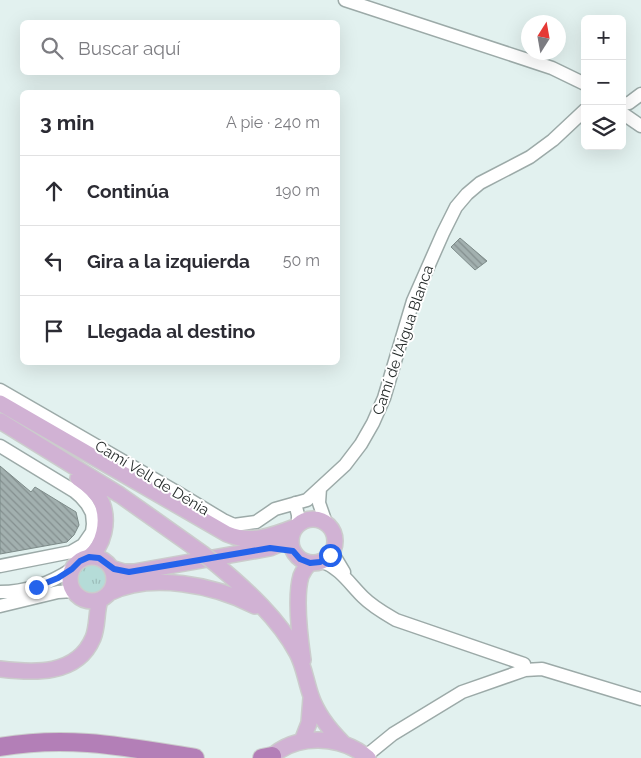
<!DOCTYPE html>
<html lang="es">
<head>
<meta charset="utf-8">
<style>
	body { margin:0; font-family:Raleway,sans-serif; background:#f7f7f7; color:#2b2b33 }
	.controls { position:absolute; right:15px; top:15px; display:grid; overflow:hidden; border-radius:8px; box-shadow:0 5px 20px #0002 }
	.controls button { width:45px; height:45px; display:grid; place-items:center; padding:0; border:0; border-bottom:1px solid #e1e1e2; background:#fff; color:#2b2b33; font:25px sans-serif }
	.compass { position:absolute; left:521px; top:15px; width:45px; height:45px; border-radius:50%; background:#fff; box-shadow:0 5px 20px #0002; rotate:11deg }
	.stop { position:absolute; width:15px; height:15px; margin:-11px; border:4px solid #2563eb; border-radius:50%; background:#fff }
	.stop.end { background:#2563eb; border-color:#fff; box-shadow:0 1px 5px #0008 }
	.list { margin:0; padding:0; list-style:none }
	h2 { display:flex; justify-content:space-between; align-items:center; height:65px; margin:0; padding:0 20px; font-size:21px }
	h2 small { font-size:16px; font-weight:400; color:#7c7c81 }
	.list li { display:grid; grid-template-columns:32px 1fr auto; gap:15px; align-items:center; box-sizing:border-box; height:70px; padding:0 20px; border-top:1px solid #e1e1e2 }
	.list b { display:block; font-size:19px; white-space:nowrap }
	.list em { font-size:16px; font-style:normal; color:#7c7c81 }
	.icon { flex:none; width:28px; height:28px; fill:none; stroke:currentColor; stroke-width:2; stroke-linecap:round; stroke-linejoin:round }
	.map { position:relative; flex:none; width:641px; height:758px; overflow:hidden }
	.search { position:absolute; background:#fff; box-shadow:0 5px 20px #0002; left:20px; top:20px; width:320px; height:55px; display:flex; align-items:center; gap:12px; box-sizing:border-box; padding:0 18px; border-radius:8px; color:#7c7c81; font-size:19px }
	.panel { position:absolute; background:#fff; box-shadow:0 5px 20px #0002; left:20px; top:90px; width:320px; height:275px; border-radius:8px }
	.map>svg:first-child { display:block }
	.grass { fill:url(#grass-tufts) }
	.building { fill:url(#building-back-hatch); stroke:#7d8b89 }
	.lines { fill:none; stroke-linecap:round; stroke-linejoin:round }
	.minor-casing { stroke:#9caaa8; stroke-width:15 }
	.major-casing { stroke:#cbcccc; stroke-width:18 }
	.highway-casing { stroke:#cbcccc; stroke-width:20 }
	.minor { stroke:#fff; stroke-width:12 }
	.major { stroke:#d1b2d4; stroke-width:15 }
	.highway { stroke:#b37fb7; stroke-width:18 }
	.major-bridge-casing { stroke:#cbcccc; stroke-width:18; stroke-linecap:butt }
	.major-bridge { stroke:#d1b2d4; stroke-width:15 }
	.route { stroke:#2563eb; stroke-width:6 }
	.labels { text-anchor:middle; stroke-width:4; stroke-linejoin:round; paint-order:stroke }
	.street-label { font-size:15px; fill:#252b2a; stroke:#fff }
</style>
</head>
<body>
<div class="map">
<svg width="641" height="758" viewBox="0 0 641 758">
	<defs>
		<pattern id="grass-tufts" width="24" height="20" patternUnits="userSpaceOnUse" patternTransform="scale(1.25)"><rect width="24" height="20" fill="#b5dcd8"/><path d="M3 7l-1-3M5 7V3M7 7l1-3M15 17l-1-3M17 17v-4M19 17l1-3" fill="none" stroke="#9cbdba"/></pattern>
		<pattern id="building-back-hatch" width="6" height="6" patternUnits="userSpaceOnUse" patternTransform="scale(1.25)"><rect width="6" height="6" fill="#a2b0af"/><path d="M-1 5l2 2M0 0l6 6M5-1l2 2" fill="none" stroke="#848f8f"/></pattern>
	</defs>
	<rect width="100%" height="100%" fill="#e2f1ef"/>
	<path class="grass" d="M78 579a14 14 0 1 1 28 0a14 14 0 1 1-28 0Z"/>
	<path class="building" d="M460 238 487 261 475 270 451 247Z
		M0 466 31 492 35 487 76 512 79 525 74 535 67 542 0 554Z"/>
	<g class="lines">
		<defs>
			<path id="minor" d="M345 0 552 68 585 84
				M622 104 629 103 641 94
				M622 113 641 126
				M0 390 180 494 223 520 234 525 256 522 275 509 307 500 345 465 361 444 373 423 384 398 413 301 443 233 456 207 467 194 480 183 530 157 553 140 585 110
				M0 446 74 491 81 497 87 504 92 513 93 524 92 532 83 545 71 552 0 566
				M320 488 319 503 326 523
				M295 503 298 515V524
				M333 550 335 557 344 572
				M321 561C340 568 349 583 363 597 373 607 384 613 396 620L524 664
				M0 592C26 592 51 583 72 569
				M0 606 58 592 73 591
				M366 756 393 734 462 692 525 670 542 669 641 699"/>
			<path id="major" d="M0 403 227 534C251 544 272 536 295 527
				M0 421 120 495 202 553
				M78 478C87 484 97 492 102 503 109 521 104 546 89 557
				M291 541a22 22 0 1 1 44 0a22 22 0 1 1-44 0Z
				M70 579a22 22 0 1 1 44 0a22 22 0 1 1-44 0Z
				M217 565C246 589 279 619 297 653 304 666 306 682 311 696 317 714 330 730 343 743
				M111 568 124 572H134L270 548 291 539
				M109 593C151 572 215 585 255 606
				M303 660C300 639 295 596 301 576 303 571 306 567 310 563
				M0 669C33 673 77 676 93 638 98 626 96 612 100 600
				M302 741 309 723 311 698
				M270 758C296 733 341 735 368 758"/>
			<path id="highway" d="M0 747C70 735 126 747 195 758
				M262 758 272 756"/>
		</defs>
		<use href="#minor" class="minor-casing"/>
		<use href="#major" class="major-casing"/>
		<use href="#highway" class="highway-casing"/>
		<use href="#minor" class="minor"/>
		<use href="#major" class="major"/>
		<use href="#highway" class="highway"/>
		<defs>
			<path id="major-bridge" d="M202 553 217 565"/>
		</defs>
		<use href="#major-bridge" class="major-bridge-casing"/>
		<use href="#major-bridge" class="major-bridge"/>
	</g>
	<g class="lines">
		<path class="route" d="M36 587 58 578 72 569 80 561 89 557 99 558 114 569 129 572 270 548 293 551 300 559 310 563 320 562 330 555"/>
	</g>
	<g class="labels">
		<g class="street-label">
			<text transform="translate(403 340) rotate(-71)" y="5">Camí de l’Aigua Blanca</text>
			<text transform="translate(152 478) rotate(31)" y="5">Camí Vell de Dénia</text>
		</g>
	</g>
</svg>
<div class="controls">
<button>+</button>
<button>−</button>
<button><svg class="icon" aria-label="layers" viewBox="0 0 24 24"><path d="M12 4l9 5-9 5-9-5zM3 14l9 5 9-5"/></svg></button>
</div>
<svg class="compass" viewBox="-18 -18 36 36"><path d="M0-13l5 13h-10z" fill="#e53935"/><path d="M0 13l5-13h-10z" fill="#7c7c81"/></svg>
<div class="stop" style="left:330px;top:555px"></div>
<div class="stop end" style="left:36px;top:587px"></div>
<div class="search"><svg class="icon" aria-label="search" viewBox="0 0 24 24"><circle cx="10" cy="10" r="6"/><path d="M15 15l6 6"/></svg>Buscar aquí</div>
<section class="panel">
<h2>3 min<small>A pie · 240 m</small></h2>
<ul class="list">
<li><svg class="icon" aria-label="ahead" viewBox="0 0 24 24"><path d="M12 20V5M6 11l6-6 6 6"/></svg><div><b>Continúa</b></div><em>190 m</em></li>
<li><svg class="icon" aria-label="left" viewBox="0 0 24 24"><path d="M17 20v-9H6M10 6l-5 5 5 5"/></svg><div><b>Gira a la izquierda</b></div><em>50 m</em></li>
<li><svg class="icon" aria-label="arrive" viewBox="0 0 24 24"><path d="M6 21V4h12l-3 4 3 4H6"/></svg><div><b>Llegada al destino</b></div></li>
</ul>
</section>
</div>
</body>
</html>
